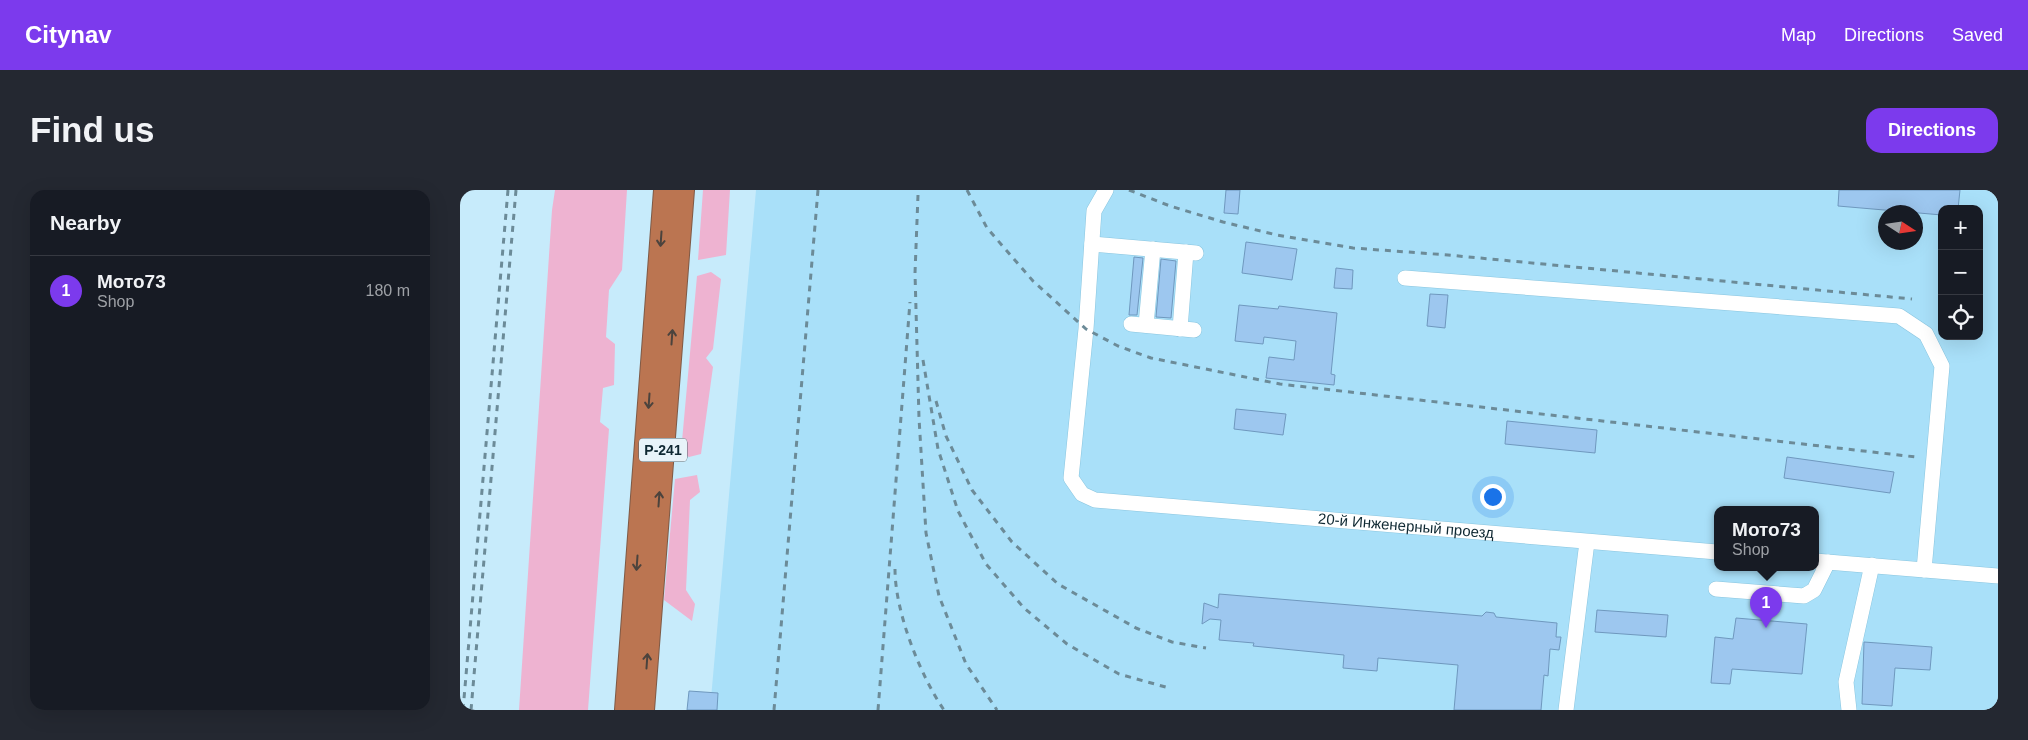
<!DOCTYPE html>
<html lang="en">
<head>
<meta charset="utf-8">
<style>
	body { margin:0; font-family:Helvetica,sans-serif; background:#242831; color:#f1f3f6 }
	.controls { position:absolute; right:15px; top:15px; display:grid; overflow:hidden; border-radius:10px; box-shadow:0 5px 20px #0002 }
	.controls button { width:45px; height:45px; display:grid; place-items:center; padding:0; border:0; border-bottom:1px solid #363941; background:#171b24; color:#f1f3f6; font:25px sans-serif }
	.compass { position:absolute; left:1418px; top:15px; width:45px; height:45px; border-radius:50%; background:#171b24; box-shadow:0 5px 20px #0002; rotate:102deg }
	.you { position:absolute; left:1032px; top:306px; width:18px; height:18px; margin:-12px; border:4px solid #fff; border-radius:50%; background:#1a73e8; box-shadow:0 0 0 8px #1a73e833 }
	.badge { display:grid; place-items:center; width:32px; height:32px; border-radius:50%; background:#7c3aed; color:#fff; font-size:16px; font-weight:700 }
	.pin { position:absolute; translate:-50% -41px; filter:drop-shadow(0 1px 2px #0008) }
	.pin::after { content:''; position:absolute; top:26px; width:18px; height:15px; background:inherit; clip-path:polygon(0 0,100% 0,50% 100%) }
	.popup { position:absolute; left:1254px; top:316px; width:105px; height:65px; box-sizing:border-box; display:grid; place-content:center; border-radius:10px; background:#171b24; filter:drop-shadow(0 1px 4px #0005); font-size:16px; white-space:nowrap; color:#9ea1a6 }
	.popup b { font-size:19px; color:#f1f3f6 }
	.popup::after { content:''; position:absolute; left:50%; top:100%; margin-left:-10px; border:10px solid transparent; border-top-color:#171b24 }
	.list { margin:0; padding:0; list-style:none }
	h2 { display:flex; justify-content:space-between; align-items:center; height:65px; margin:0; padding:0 20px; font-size:21px }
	h2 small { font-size:16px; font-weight:400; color:#9ea1a6 }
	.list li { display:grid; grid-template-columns:32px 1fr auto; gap:15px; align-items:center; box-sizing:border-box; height:70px; padding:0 20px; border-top:1px solid #363941 }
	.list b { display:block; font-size:19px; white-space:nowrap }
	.list p { margin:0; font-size:16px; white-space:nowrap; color:#9ea1a6 }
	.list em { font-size:16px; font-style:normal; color:#9ea1a6 }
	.icon { flex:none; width:28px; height:28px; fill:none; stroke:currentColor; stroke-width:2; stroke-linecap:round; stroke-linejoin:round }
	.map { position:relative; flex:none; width:1538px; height:520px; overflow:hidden; border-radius:15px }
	header { display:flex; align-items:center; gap:30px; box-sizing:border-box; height:70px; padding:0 25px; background:#7c3aed; color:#fff }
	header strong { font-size:24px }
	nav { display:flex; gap:28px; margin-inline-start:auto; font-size:18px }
	.intro { display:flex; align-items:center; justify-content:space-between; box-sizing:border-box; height:120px; padding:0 30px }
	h1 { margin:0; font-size:35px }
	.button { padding:12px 22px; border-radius:15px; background:#7c3aed; color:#fff; font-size:18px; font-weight:700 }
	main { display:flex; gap:30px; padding:0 30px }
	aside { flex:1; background:#171b24; border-radius:15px; box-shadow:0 5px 20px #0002 }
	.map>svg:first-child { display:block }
	.built { fill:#a9e0f9; fill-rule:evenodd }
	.green { fill:#eeb3d1 }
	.building { fill:#9dc7ef; stroke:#6f98be }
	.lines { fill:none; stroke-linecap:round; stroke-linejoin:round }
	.minor-casing { stroke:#89c5df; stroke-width:16 }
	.highway-casing { stroke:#7f5a46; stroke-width:24 }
	.minor { stroke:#fff; stroke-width:15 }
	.highway { stroke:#bb7551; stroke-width:22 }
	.rail { stroke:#6c8b98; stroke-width:3; stroke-dasharray:6 6; stroke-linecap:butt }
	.oneway { stroke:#4b433d }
	.labels { text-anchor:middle; stroke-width:4; stroke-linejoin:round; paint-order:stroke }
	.shield { fill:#e8f3f9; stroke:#50656e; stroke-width:1 }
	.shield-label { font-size:14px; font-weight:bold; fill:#0f2832 }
	.street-label { font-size:15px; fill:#0f2832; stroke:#e8f3f9 }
</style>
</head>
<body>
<header>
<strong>Citynav</strong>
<nav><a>Map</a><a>Directions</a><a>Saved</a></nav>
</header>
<div class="intro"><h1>Find us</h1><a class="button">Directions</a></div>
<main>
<aside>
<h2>Nearby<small></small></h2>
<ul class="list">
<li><span class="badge">1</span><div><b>Мото73</b><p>Shop</p></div><em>180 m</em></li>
</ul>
</aside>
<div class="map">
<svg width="1538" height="520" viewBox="0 0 1538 520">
	<rect width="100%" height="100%" fill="#c7ebfb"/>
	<path class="built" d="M296 0H1538V520H250ZM1482 19H1519V146H1482ZM1426 22H1456V52H1426ZM1257 319H1355V377H1257Z"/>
	<path class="green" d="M95 0H167L162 80 149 100 146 147 155 154 154 195 143 198 140 232 149 239 128 520H59L92 20Z
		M243 0H270L266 65 238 70Z
		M251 82 261 89 253 159 246 168 253 177 241 264 229 267 221 262 237 86Z
		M237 285 240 302 230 310 226 400 235 414 232 431 204 410 215 289Z"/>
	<path class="building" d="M766 0H780L778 24 764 23Z
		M1379 0H1500L1498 19H1482V25L1378 16Z
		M786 52 837 59 832 90 782 83Z
		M674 67 683 68 677 125H669Z
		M701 69 716 71 711 128 696 127Z
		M876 78 893 80 892 99 874 98Z
		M970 104 988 105 985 138 967 136Z
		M779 115 818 119 819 116 877 123 871 184 875 185 874 195 806 188 809 167 834 170 836 151 804 147 803 154 775 151Z
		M776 219 826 224 823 245 774 239Z
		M1047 231 1137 240 1135 263 1045 254Z
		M1327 267 1434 282 1430 303 1324 288Z
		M759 404 1022 426 1026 422 1034 423 1036 427 1097 433 1096 447H1101L1099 460 1090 459 1088 486 1084 485 1081 520H994L998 475 918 468 917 481 883 478 884 465 793 456 794 453 759 450 761 430 750 429 742 434 744 413 758 418Z
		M1137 420 1208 425 1206 447 1135 442Z
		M1276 428 1347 434 1342 484 1272 479 1270 494 1251 493 1255 447 1273 449Z
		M1404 452 1472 457 1470 480 1435 478 1432 516 1402 514Z
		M229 501 258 503 257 520H227Z"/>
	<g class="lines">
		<defs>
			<g id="minor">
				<path id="s1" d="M646 0 634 21 626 139 611 288 622 304 635 310 1257 362"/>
				<path d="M632 54 736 63"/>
				<path d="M945 88 1439 126 1466 144 1482 176 1464 380"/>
				<path d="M671 134 734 140"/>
				<path d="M686 135 693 59"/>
				<path d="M720 139 726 62"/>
				<path d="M1355 371 1538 386"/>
				<path d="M1256 399 1344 406 1354 400 1368 372"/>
				<path d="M1106 520 1127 352"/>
				<path d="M1389 520 1386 492 1412 375"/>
			</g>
			<path id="highway" d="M166 520 205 0
				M183 520 223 0"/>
		</defs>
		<use href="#minor" class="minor-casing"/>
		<use href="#highway" class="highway-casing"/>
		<use href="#minor" class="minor"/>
		<use href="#highway" class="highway"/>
		<path class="rail" d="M507 0 527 38 573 91 626 139 658 156 691 168 820 194 1456 267
			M669 0 710 16 763 32 817 45 893 58 988 65 1452 109
			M458 5 455 83 459 228 466 343 479 406 506 474 537 520
			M463 170 478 259 498 321 526 374 564 418 607 454 659 484 709 498
			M476 211 486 246 512 300 552 352 598 394 676 438 712 452 746 458
			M435 379C435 422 460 485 484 520
			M3 520 48 0
			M11 520 56 0
			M314 520 358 0
			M418 520 450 112"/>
	</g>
	<defs><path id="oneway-shaft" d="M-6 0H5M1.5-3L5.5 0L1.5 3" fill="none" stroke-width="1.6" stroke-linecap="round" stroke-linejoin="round" transform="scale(1.25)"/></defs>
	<g class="oneway">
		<use href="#oneway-shaft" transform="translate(201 49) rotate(94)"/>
		<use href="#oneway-shaft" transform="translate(212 147) rotate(-86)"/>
		<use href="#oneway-shaft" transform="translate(189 211) rotate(94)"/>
		<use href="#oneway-shaft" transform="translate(199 309) rotate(-86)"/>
		<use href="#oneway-shaft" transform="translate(177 373) rotate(94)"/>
		<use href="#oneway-shaft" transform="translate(187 471) rotate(-86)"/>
	</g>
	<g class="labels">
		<rect class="shield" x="179" y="248.5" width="48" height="23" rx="4"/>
		<g class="shield-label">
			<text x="203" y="265">Р-241</text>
		</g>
		<g class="street-label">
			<text dy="5" stroke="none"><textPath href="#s1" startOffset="638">20-й Инженерный проезд</textPath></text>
		</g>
	</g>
</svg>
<div class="controls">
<button>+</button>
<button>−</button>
<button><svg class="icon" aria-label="locate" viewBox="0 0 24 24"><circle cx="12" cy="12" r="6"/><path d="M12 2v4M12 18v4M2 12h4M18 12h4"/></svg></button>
</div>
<svg class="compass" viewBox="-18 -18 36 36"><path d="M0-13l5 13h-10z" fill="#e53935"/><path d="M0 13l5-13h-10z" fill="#9ea1a6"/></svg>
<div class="you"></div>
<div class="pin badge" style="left:1306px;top:438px">1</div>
<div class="popup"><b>Мото73</b>Shop</div>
</div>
</main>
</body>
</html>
